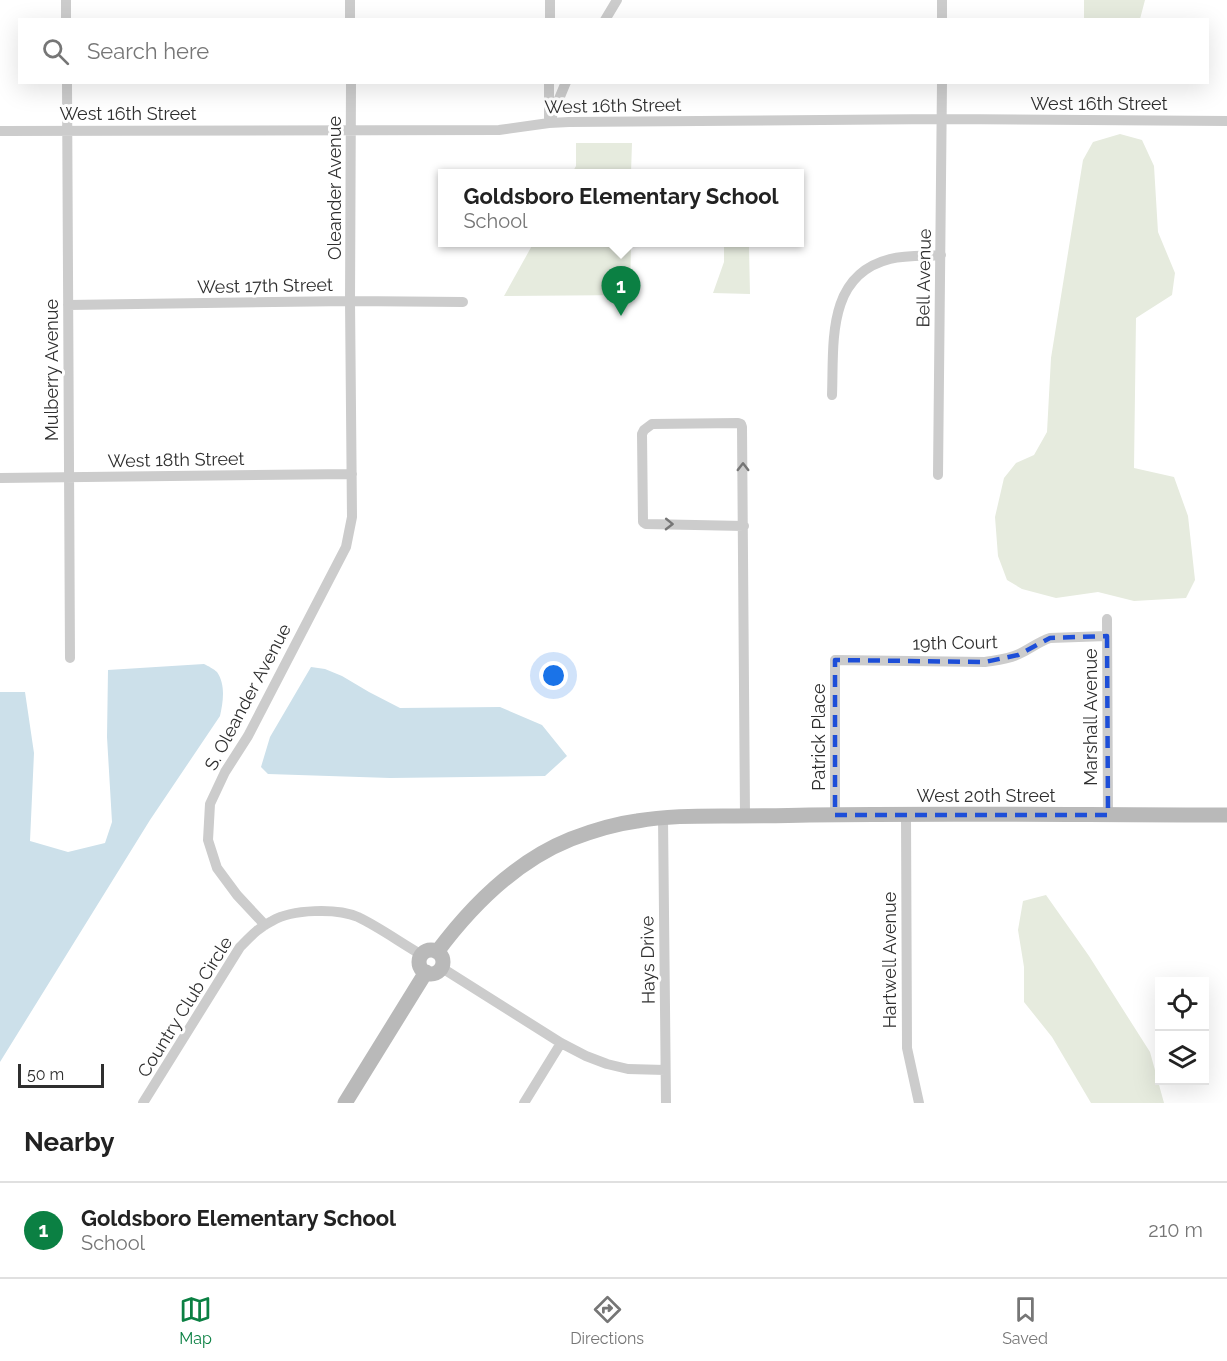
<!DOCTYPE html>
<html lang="en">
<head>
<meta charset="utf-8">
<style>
	body { margin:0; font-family:Raleway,sans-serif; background:#f2f2f2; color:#222 }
	.controls { position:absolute; right:18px; bottom:18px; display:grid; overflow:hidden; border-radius:0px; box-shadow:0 6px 24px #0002 }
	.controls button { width:54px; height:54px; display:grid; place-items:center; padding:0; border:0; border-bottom:2px solid #e0e0e0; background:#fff; color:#222; font:30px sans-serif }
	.scale { position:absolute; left:18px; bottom:15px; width:86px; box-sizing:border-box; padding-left:6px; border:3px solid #2f2f2f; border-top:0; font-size:16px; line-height:21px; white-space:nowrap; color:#2f2f2f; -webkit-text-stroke:4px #fff; paint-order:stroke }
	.you { position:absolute; left:554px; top:676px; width:21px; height:21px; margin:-15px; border:4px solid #fff; border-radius:50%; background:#1a73e8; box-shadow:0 0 0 9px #1a73e833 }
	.badge { display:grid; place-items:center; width:39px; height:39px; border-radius:50%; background:#0b8043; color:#fff; font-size:20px; font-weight:700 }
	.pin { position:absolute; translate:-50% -50px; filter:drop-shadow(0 2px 3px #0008) }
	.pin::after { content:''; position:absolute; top:32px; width:21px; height:18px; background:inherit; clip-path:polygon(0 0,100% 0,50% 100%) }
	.popup { position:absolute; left:438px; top:169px; width:366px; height:78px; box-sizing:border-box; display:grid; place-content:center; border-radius:0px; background:#fff; filter:drop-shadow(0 2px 4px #0005); font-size:20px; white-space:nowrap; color:#767676 }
	.popup b { font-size:22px; color:#222 }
	.popup::after { content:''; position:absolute; left:50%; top:100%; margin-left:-12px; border:12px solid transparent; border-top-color:#fff }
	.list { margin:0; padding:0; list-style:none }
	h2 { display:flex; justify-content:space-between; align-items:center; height:78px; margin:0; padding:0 24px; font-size:26px }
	h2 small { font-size:20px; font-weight:400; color:#767676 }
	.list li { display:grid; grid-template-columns:39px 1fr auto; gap:18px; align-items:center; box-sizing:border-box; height:96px; padding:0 24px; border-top:2px solid #e0e0e0 }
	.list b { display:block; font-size:22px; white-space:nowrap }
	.list p { margin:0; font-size:20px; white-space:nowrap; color:#767676 }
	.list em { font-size:20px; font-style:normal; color:#767676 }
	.icon { flex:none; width:33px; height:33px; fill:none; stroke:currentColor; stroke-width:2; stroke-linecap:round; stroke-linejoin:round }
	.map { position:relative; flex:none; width:1227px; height:1103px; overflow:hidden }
	.search { position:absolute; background:#fff; box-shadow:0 6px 24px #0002; left:18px; right:18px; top:18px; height:66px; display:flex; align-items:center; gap:15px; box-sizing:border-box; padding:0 21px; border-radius:0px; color:#767676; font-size:22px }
	.sheet { height:174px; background:#fff }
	nav { display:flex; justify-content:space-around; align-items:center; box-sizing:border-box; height:84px; border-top:2px solid #e0e0e0; background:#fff; font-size:16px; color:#767676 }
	nav a { display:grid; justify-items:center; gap:3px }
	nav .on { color:#0b8043 }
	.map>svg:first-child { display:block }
	.green { fill:#e6ebde }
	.water { fill:#cce0ea }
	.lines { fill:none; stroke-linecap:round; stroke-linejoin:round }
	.street { stroke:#ccc; stroke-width:10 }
	.secondary { stroke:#b9b9b9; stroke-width:15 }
	.oneway { stroke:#767676 }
	.marked { fill:none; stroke:#1d4ed8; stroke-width:4.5; stroke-dasharray:12 8; stroke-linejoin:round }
	.labels { text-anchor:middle; stroke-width:6; stroke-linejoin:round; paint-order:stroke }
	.street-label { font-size:18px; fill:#2f2f2f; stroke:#fff }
</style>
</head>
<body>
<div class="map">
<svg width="1227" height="1103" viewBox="0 0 1227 1103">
	<rect width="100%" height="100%" fill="#fff"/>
	<path class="green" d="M1084 0H1145L1140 19 1084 20Z
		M1120 134 1142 140 1154 166 1158 232 1175 273 1172 295 1136 318 1134 468 1174 477 1188 516 1195 580 1186 598 1134 601 1098 592 1056 598 1022 589 1007 580 998 556 995 517 1004 478 1016 463 1034 455 1047 432 1051 358 1083 160 1093 142Z
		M576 143H632L631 173H572L576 166Z
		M534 242 631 243 630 295 504 296Z
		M724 247H749L750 294 713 293 724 262Z
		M1046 895 1089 956 1150 1052 1164 1103H1091L1052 1037 1024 1002V967L1018 930 1023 901Z"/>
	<path class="water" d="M204 664C208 666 214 669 217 672 226 685 223 702 220 716L150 820 0 1062V692H25L34 753 30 841 68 852 105 843 112 822 107 737 108 670Z
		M311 667 325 669 342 676 369 692 400 708 500 707 542 725 567 756 545 776 390 778 268 774 261 767 270 737Z"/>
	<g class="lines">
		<path class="street" d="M66 0V20
			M350 0V20
			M942 0V20
			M550 20V0
			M605 20 617 0
			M67 82 70 658
			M549 118V82
			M549 123 566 82
			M0 131 499 130 549 123 569 122 942 119 1227 121
			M68 305 350 301 463 302
			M832 395C834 343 826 275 890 259 906 255 924 256 941 255
			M938 475 942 82
			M0 478 352 474
			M744 526 646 524 643 522 642 434 644 430 652 424 738 423 741 424 742 427 745 816
			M1107 619 1108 815
			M835 815V660L985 662C997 660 1009 659 1019 654 1030 649 1038 642 1050 638L1107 636
			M906 815 907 1048 919 1103
			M663 818 666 1103
			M265 925 237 895 217 868 208 840 210 804 225 772 248 736 346 547 352 517 350 301 351 82
			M442 968 561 1043 586 1056 607 1064 628 1069 665 1070
			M143 1103 240 947C250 937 259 927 272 921 292 909 337 908 358 917 379 927 401 943 422 955
			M524 1103 561 1043"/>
		<path class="secondary" d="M419 962a12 12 0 1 1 24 0a12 12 0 1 1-24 0Z
			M437 952C472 905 516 861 571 839 592 831 614 824 637 821 665 816 694 816 723 816 752 816 780 816 809 815 948 813 1088 815 1227 815
			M345 1103 426 972"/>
	</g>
	<defs><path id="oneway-chevron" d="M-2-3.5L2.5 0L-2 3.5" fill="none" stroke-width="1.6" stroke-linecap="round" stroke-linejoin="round" transform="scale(1.5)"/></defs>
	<g class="oneway">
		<use href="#oneway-chevron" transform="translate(743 467) rotate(-90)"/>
		<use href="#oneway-chevron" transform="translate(669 524) rotate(1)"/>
	</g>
	<path class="marked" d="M1107 636 1108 815H835V660L985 662 1018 655 1050 638Z"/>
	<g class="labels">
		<g class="street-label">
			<text x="1099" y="110">West 16th Street</text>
			<text transform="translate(613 106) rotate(-1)" y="6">West 16th Street</text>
			<text x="128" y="120">West 16th Street</text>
			<text transform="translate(335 188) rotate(-90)" y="6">Oleander Avenue</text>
			<text transform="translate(924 278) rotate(-89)" y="6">Bell Avenue</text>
			<text transform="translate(265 286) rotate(-1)" y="6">West 17th Street</text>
			<text transform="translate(52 370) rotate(-90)" y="6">Mulberry Avenue</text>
			<text transform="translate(176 460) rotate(-1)" y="6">West 18th Street</text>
			<text transform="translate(955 643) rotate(-1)" y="6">19th Court</text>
			<text transform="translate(248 697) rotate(-62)" y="6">S. Oleander Avenue</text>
			<text transform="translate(1091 717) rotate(-90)" y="6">Marshall Avenue</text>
			<text transform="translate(819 737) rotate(-90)" y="6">Patrick Place</text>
			<text x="986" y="802">West 20th Street</text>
			<text transform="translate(648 960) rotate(-91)" y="6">Hays Drive</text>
			<text transform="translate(890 960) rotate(-90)" y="6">Hartwell Avenue</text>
			<text transform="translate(185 1007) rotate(-58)" y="6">Country Club Circle</text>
		</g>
	</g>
</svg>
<div class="controls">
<button><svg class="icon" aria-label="locate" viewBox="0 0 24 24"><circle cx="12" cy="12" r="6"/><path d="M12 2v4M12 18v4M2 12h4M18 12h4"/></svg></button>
<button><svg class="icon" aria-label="layers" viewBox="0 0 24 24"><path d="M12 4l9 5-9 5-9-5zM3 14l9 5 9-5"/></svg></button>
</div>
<div class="scale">50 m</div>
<div class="you"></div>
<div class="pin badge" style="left:621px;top:316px">1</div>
<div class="popup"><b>Goldsboro Elementary School</b>School</div>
<div class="search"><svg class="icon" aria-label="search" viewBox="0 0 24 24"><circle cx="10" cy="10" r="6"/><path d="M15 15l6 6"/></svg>Search here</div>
</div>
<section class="sheet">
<h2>Nearby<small></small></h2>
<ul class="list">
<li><span class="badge">1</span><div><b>Goldsboro Elementary School</b><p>School</p></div><em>210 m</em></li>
</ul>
</section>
<nav>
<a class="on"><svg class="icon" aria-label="map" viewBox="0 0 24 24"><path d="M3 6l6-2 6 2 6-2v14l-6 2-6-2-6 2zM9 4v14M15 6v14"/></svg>Map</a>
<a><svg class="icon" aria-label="directions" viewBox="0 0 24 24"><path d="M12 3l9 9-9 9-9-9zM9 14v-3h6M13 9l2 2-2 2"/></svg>Directions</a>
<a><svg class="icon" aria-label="saved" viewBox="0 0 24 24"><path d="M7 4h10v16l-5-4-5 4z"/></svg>Saved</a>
</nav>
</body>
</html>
